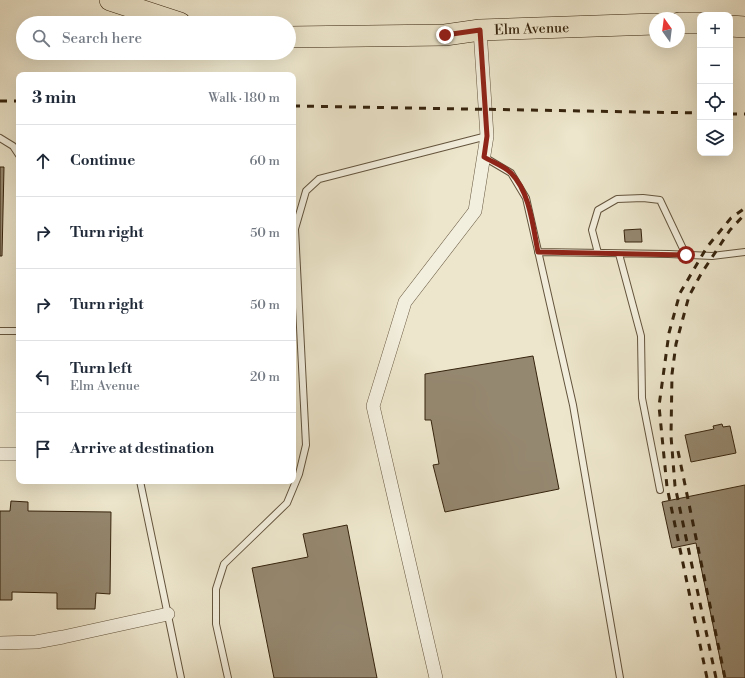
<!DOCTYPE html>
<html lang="en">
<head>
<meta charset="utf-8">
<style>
	body { margin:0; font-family:"Libre Bodoni",serif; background:#f2f2f3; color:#1f2937 }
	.controls { position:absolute; right:12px; top:12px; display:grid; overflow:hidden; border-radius:8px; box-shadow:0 4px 16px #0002 }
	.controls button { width:36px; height:36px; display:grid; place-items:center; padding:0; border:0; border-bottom:1px solid #e0e1e3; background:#fff; color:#1f2937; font:20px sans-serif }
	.compass { position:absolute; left:649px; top:12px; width:36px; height:36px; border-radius:50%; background:#fff; box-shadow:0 4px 16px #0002; rotate:346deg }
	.stop { position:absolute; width:12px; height:12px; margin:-9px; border:3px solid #8f2418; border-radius:50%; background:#fff }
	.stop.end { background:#8f2418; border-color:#fff; box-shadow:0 1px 4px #0008 }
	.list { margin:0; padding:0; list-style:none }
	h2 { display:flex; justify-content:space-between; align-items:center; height:52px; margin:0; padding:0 16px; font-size:17px }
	h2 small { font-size:13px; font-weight:400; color:#747a83 }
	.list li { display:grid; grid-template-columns:26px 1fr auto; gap:12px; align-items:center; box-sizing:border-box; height:72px; padding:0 16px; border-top:1px solid #e0e1e3 }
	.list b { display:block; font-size:15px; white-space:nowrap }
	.list p { margin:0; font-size:13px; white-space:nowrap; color:#747a83 }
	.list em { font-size:13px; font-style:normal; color:#747a83 }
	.icon { flex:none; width:22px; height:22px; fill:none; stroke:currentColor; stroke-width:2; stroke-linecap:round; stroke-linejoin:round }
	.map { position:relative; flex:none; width:745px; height:678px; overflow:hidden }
	.search { position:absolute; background:#fff; box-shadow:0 4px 16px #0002; left:16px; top:16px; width:280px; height:44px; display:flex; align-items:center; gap:10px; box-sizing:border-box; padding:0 14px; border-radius:22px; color:#747a83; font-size:15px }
	.panel { position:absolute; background:#fff; box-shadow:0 4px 16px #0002; left:16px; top:72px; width:280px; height:412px; border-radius:8px }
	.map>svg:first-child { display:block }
	.building { fill:#958870; stroke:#35230d }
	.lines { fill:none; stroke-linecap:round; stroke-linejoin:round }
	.lane-casing { stroke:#63543d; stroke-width:8 }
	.street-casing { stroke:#63543d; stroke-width:14 }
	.primary-casing { stroke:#35230d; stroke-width:22 }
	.lane { stroke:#f3efde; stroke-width:6 }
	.street { stroke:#f3efde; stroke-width:13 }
	.primary { stroke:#ede6cc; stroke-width:21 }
	.rail { stroke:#35230d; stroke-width:3; stroke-dasharray:7 7; stroke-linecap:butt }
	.route { stroke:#8f2418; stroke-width:5 }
	.labels { text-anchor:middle; stroke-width:3.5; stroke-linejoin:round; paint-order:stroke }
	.street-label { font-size:14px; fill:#35230d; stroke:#f3efde }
</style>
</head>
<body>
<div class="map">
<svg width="745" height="678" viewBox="0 0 745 678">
	<rect width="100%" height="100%" fill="#ede6cc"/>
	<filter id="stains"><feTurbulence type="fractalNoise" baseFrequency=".005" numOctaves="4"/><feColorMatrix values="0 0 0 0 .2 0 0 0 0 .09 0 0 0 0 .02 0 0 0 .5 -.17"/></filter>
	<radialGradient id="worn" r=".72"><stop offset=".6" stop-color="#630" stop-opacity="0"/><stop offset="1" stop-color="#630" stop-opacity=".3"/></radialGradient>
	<path class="building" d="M0 167H4L2 256H0Z
		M641 229 642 242H625L624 230Z
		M533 356 559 489 445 512 433 465 439 464 431 420H425V374Z
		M722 424 723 427 730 426 736 453 691 462 685 435 714 429 713 426Z
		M745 485V678H724L696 543 672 548 662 502Z
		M11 501 28 502V511L111 512 110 594 96 593 95 609H57V593L12 592V600H0V511H10Z
		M347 525 377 678H274L252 568 308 557 303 534Z"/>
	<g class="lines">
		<defs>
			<path id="lane" d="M0 138 13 146 19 155
				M484 157 511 173 526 198 573 405 620 678
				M538 252 669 254 712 256 745 252
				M598 253 592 230 598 210 617 199 643 198 660 200 686 255
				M619 254 641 336 642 398 660 490
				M0 331H19
				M140 481 181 678
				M228 678 216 624V589L224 564 287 503 299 474 306 445 295 229 306 191 319 179 487 136"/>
			<path id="street" d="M0 454H19
				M0 643 36 642 63 637 168 614
				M436 678 373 406 405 302 475 211 487 136 480 30"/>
			<g id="primary">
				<path d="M110 0 180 23"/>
				<path d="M679 23H700"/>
				<path d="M730 26 745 27"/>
				<path id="s1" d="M289 37 445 35 480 30 655 24"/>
			</g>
		</defs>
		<use href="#lane" class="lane-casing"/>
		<use href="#street" class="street-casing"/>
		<use href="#primary" class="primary-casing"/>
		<use href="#lane" class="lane"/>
		<use href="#street" class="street"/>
		<use href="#primary" class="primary"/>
		<path class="rail" d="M0 101H19
			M293 106 700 113
			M730 114H745
			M678 451 725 678
			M707 678 667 487 659 406 669 333 680 293 707 247 731 218 745 208
			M716 678 675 486 671 436 672 374 676 344 689 296 701 274 730 230 745 214"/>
	</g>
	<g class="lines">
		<path class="route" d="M445 35 480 30 487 136 484 157C492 162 504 166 511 173 530 192 533 227 538 252L686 255"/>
	</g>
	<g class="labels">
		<g class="street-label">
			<text dy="5" stroke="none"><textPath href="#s1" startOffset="243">Elm Avenue</textPath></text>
		</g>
	</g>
	<rect width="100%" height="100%" filter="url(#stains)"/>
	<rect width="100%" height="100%" fill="url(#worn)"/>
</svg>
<div class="controls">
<button>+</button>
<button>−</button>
<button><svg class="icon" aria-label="locate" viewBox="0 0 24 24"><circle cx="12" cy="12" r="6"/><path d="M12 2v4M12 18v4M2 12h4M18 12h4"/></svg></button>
<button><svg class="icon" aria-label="layers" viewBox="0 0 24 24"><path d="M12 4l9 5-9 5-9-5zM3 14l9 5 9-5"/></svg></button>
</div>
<svg class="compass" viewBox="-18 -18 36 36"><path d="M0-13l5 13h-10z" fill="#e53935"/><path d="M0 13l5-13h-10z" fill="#747a83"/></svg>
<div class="stop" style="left:686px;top:255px"></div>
<div class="stop end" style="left:445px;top:35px"></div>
<div class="search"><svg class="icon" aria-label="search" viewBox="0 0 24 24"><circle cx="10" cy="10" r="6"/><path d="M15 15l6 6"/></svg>Search here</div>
<section class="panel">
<h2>3 min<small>Walk · 180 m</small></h2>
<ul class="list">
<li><svg class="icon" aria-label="ahead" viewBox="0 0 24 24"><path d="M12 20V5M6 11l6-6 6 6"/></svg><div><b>Continue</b></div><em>60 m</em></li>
<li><svg class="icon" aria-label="right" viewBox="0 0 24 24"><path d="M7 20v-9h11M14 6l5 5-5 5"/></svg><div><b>Turn right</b></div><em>50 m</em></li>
<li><svg class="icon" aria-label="right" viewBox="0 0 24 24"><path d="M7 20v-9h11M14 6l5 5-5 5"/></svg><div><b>Turn right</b></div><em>50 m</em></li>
<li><svg class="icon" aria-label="left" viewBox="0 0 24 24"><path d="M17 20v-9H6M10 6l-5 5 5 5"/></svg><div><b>Turn left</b><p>Elm Avenue</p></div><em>20 m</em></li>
<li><svg class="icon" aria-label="arrive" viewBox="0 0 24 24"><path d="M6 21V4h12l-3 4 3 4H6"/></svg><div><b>Arrive at destination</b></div></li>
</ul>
</section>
</div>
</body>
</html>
